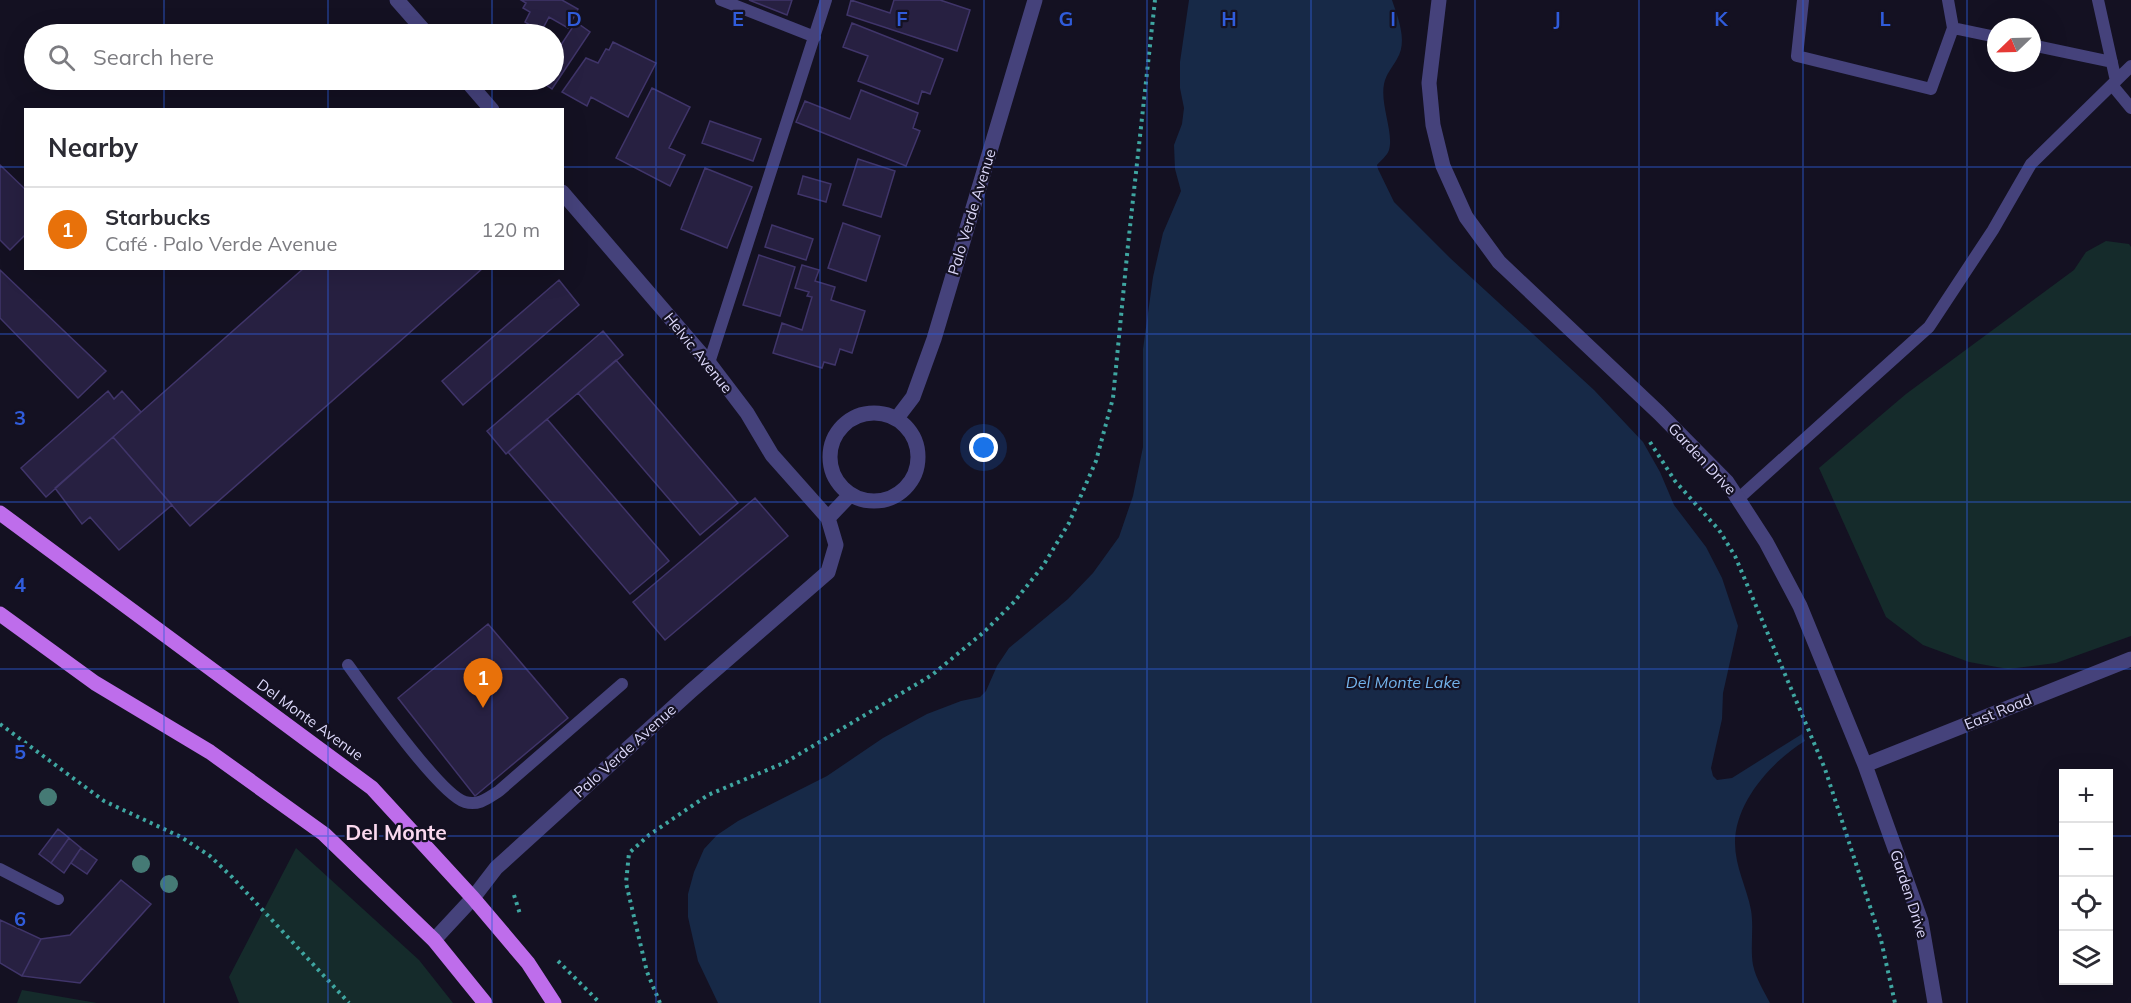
<!DOCTYPE html>
<html lang="en">
<head>
<meta charset="utf-8">
<style>
	body { margin:0; font-family:Mulish,sans-serif; background:#f7f7f7; color:#2b2b33 }
	.controls { position:absolute; right:18px; bottom:18px; display:grid; overflow:hidden; border-radius:0px; box-shadow:0 6px 24px #0002 }
	.controls button { width:54px; height:54px; display:grid; place-items:center; padding:0; border:0; border-bottom:2px solid #e1e1e2; background:#fff; color:#2b2b33; font:30px sans-serif }
	.compass { position:absolute; left:1987px; top:18px; width:54px; height:54px; border-radius:50%; background:#fff; box-shadow:0 6px 24px #0002; rotate:247deg }
	.you { position:absolute; left:984px; top:448px; width:21px; height:21px; margin:-15px; border:4px solid #fff; border-radius:50%; background:#1a73e8; box-shadow:0 0 0 9px #1a73e833 }
	.badge { display:grid; place-items:center; width:39px; height:39px; border-radius:50%; background:#0f766e; color:#fff; font-size:20px; font-weight:700 }
	.pin { position:absolute; translate:-50% -50px; filter:drop-shadow(0 2px 3px #0008) }
	.pin::after { content:''; position:absolute; top:32px; width:21px; height:18px; background:inherit; clip-path:polygon(0 0,100% 0,50% 100%) }
	.list { margin:0; padding:0; list-style:none }
	h2 { display:flex; justify-content:space-between; align-items:center; height:78px; margin:0; padding:0 24px; font-size:26px }
	h2 small { font-size:20px; font-weight:400; color:#7c7c81 }
	.list li { display:grid; grid-template-columns:39px 1fr auto; gap:18px; align-items:center; box-sizing:border-box; height:84px; padding:0 24px; border-top:2px solid #e1e1e2 }
	.list b { display:block; font-size:22px; white-space:nowrap }
	.list p { margin:0; font-size:20px; white-space:nowrap; color:#7c7c81 }
	.list em { font-size:20px; font-style:normal; color:#7c7c81 }
	.icon { flex:none; width:33px; height:33px; fill:none; stroke:currentColor; stroke-width:2; stroke-linecap:round; stroke-linejoin:round }
	.map { position:relative; flex:none; width:2131px; height:1003px; overflow:hidden }
	.search { position:absolute; background:#fff; box-shadow:0 6px 24px #0002; left:24px; top:24px; width:540px; height:66px; display:flex; align-items:center; gap:15px; box-sizing:border-box; padding:0 21px; border-radius:33px; color:#7c7c81; font-size:22px }
	.panel { position:absolute; background:#fff; box-shadow:0 6px 24px #0002; left:24px; top:108px; width:540px; height:162px; border-radius:0px }
	.map>svg:first-child { display:block }
	.green { fill:#152b2b }
	.water { fill:#172947 }
	.building { fill:#272041; stroke:#40356a; stroke-width:1.5 }
	.lines { fill:none; stroke-linecap:round; stroke-linejoin:round }
	.path { stroke:#3fa6a1; stroke-width:4; stroke-dasharray:3 4.5; stroke-linecap:butt }
	.service { stroke:#45427b; stroke-width:12 }
	.minor { stroke:#45427b; stroke-width:15 }
	.primary { stroke:#be6deb; stroke-width:15 }
	.tree { fill:#457a75 }
	.grid { fill:none; stroke:#305cdb; stroke-width:1.5; stroke-opacity:0.55 }
	.labels { text-anchor:middle; stroke-width:4.5; stroke-linejoin:round; paint-order:stroke }
	.street-label { font-size:15px; fill:#dcd8fa; stroke:#141122 }
	.water-label { font-size:16px; font-style:italic; fill:#73b3ec; stroke:#141122 }
	.district-label { font-size:21px; font-weight:bold; fill:#fad9ee; stroke:#141122 }
	.grid-label { font-size:20px; text-anchor:middle; font-weight:bold; fill:#305cdb; stroke:#141122; stroke-width:4.5; stroke-linejoin:round; paint-order:stroke }
</style>
</head>
<body>
<div class="map">
<svg width="2131" height="1003" viewBox="0 0 2131 1003">
	<rect width="100%" height="100%" fill="#141122"/>
	<path class="green" d="M2106 241 2129 244 2131 247V636L2056 663 2008 669 1969 662 1923 645 1886 617 1819 468 1906 394 2074 270 2086 252Z
		M296 848 419 960 453 1003H239L229 977Z
		M22 990 97 1003H17Z"/>
	<path class="water" d="M1189 0H1392C1398 18 1408 41 1397 59 1392 68 1386 74 1384 84 1380 105 1394 133 1389 150 1387 156 1381 160 1377 165L1378 169 1394 202 1450 258 1594 390 1643 442 1660 472 1674 505 1706 547 1722 578 1738 626 1723 693 1722 719 1711 768 1713 776 1717 780 1732 778 1802 734 1805 741C1772 761 1735 802 1735 843 1735 867 1747 888 1751 910 1754 928 1750 948 1753 965 1756 979 1764 991 1770 1003H718L698 961 688 917V894L694 872 704 849 717 835 738 821 827 776 883 738 927 714 961 701 980 697 986 691 997 666 1009 648 1068 599 1093 573 1119 537 1133 496 1143 447V349L1153 277 1163 233 1181 191 1175 169 1174 145 1182 124 1184 108 1180 88V62Z"/>
	<path class="building" d="M521 0H562L578 9 568 28 549 17 541 32 525 22 530 12 523 8 526 3Z
		M749 0H792L787 15Z
		M851 0 890 13 894 0H940L970 10 957 51 847 15Z
		M576 22 590 32 552 89 539 80H554V44L559 48Z
		M852 23 943 59 930 94 922 91 918 104 858 81 868 56 843 47Z
		M613 42 656 63 628 117 591 97 587 106 562 92 586 58 598 63 606 49 609 50Z
		M652 88 690 107 669 148 685 155 670 186 616 158Z
		M861 90 918 113 913 128 920 131 906 166 796 122 805 101 850 119Z
		M710 121 761 139 753 161 702 143Z
		M858 159 895 171 881 217 843 205Z
		M0 165 26 190V234L10 250 0 240Z
		M705 168 752 187 727 248 681 229Z
		M803 176 831 184 826 202 798 194Z
		M843 223 880 236 866 281 828 268Z
		M772 225 813 239 806 260 765 247Z
		M759 255 795 267 780 316 743 305Z
		M802 265 819 270 815 281 835 287 831 300 865 311 852 353 840 349 835 365 824 362 822 368 773 353 782 323 802 330 812 297 807 296 809 292 795 288Z
		M304 268H483L190 526 113 437Z
		M0 270 106 371 78 398 0 318Z
		M559 280 579 305 463 405 442 381Z
		M603 331 623 355 506 454 487 431Z
		M616 360 738 503 700 535 578 393Z
		M108 391 114 399 122 391 141 412 46 497 21 468Z
		M547 419 669 561 630 594 508 452Z
		M113 437 172 505 119 550 90 517 82 524 55 488Z
		M755 498 788 536 665 640 633 602Z
		M488 624 568 718 475 796 398 698Z
		M58 829 69 838 51 863 39 854Z
		M69 838 81 848 64 873 51 863Z
		M81 848 97 860 87 874 71 863Z
		M121 880 151 904 80 983 22 976 41 939 70 935Z
		M0 920 41 939 22 976 0 963Z"/>
	<g class="lines">
		<path class="path" d="M1650 442 1675 481 1719 530 1735 556 1825 769 1881 940 1895 1003
			M0 724 104 801 181 837 210 856 232 877 349 1003
			M514 895 520 914
			M558 961 600 1003
			M660 1003 647 972 626 883 629 853 649 835 708 795 786 762 932 675 984 632 1014 602 1043 566 1069 523 1096 461 1113 398 1128 245 1155 0"/>
		<path class="service" d="M721 0 815 37
			M1803 0 1797 56 1931 89 1953 28 1948 0
			M2098 0 2116 81
			M1953 28 1996 37
			M2032 45 2112 62
			M2112 85 2131 108
			M709 363 826 0
			M1738 499 1929 327 1993 230 2031 164 2131 66
			M348 665C367 691 440 795 465 802 479 806 488 798 499 791L622 684
			M0 869 58 899"/>
		<path class="minor" d="M397 0 427 34
			M1439 0 1429 83 1433 125 1443 166 1466 217 1499 262 1659 413 1727 482 1766 542 1800 606 1865 765 1921 921 1935 1003
			M466 80 492 110
			M830 457a44 44 0 1 1 88 0a44 44 0 1 1-88 0Z
			M897 418 913 397 934 339 1035 0
			M828 518 850 495
			M1865 765 2131 659
			M434 940 473 898 496 868 691 691 828 572 836 545 828 518 772 455 747 413 709 363 562 192"/>
		<path class="primary" d="M0 513 372 788 473 898 528 963 554 1003
			M0 614 95 683 210 752 324 834 434 940 485 1003"/>
	</g>
	<g class="tree">
		<circle cx="48" cy="797" r="9"/>
		<circle cx="141" cy="864" r="9"/>
		<circle cx="169" cy="884" r="9"/>
	</g>
	<path class="grid" d="M164 0V34M328 0V34M492 0V34M656 0V1003M820 0V1003M984 0V1003M1147 0V1003M1311 0V1003M1475 0V1003M1639 0V1003M1803 0V1003M1967 0V1003M164 80V110M328 80V110M492 80V110M0 167H26M562 167H2131M164 268V1003M328 268V1003M492 268V1003M0 334H2131M0 502H2131M0 669H2131M0 836H2064M2108 836H2131"/>
	<g class="labels">
		<g class="street-label">
			<text transform="translate(972 212) rotate(-73)" y="5">Palo Verde Avenue</text>
			<text transform="translate(698 353) rotate(51)" y="5">Helvic Avenue</text>
			<text transform="translate(1702 459) rotate(47)" y="5">Garden Drive</text>
			<text transform="translate(1998 712) rotate(-22)" y="5">East Road</text>
			<text transform="translate(310 720) rotate(36)" y="5">Del Monte Avenue</text>
			<text transform="translate(625 751) rotate(-42)" y="5">Palo Verde Avenue</text>
			<text transform="translate(1909 894) rotate(72)" y="5">Garden Drive</text>
		</g>
		<g class="water-label">
			<text x="1403" y="688">Del Monte Lake</text>
		</g>
		<g class="district-label">
			<text x="396" y="840">Del Monte</text>
		</g>
	</g>
	<g class="grid-label">
		<text x="574" y="26">D</text>
		<text x="738" y="26">E</text>
		<text x="902" y="26">F</text>
		<text x="1066" y="26">G</text>
		<text x="1229" y="26">H</text>
		<text x="1393" y="26">I</text>
		<text x="1557" y="26">J</text>
		<text x="1721" y="26">K</text>
		<text x="1885" y="26">L</text>
		<text x="20" y="425">3</text>
		<text x="20" y="592">4</text>
		<text x="20" y="759">5</text>
		<text x="20" y="926">6</text>
	</g>
</svg>
<div class="controls">
<button>+</button>
<button>−</button>
<button><svg class="icon" aria-label="locate" viewBox="0 0 24 24"><circle cx="12" cy="12" r="6"/><path d="M12 2v4M12 18v4M2 12h4M18 12h4"/></svg></button>
<button><svg class="icon" aria-label="layers" viewBox="0 0 24 24"><path d="M12 4l9 5-9 5-9-5zM3 14l9 5 9-5"/></svg></button>
</div>
<svg class="compass" viewBox="-18 -18 36 36"><path d="M0-13l5 13h-10z" fill="#e53935"/><path d="M0 13l5-13h-10z" fill="#7c7c81"/></svg>
<div class="you"></div>
<div class="pin badge" style="left:483px;top:708px;background:#e8710a">1</div>
<div class="search"><svg class="icon" aria-label="search" viewBox="0 0 24 24"><circle cx="10" cy="10" r="6"/><path d="M15 15l6 6"/></svg>Search here</div>
<section class="panel">
<h2>Nearby<small></small></h2>
<ul class="list">
<li><span class="badge" style="background:#e8710a">1</span><div><b>Starbucks</b><p>Café · Palo Verde Avenue</p></div><em>120 m</em></li>
</ul>
</section>
</div>
</body>
</html>
